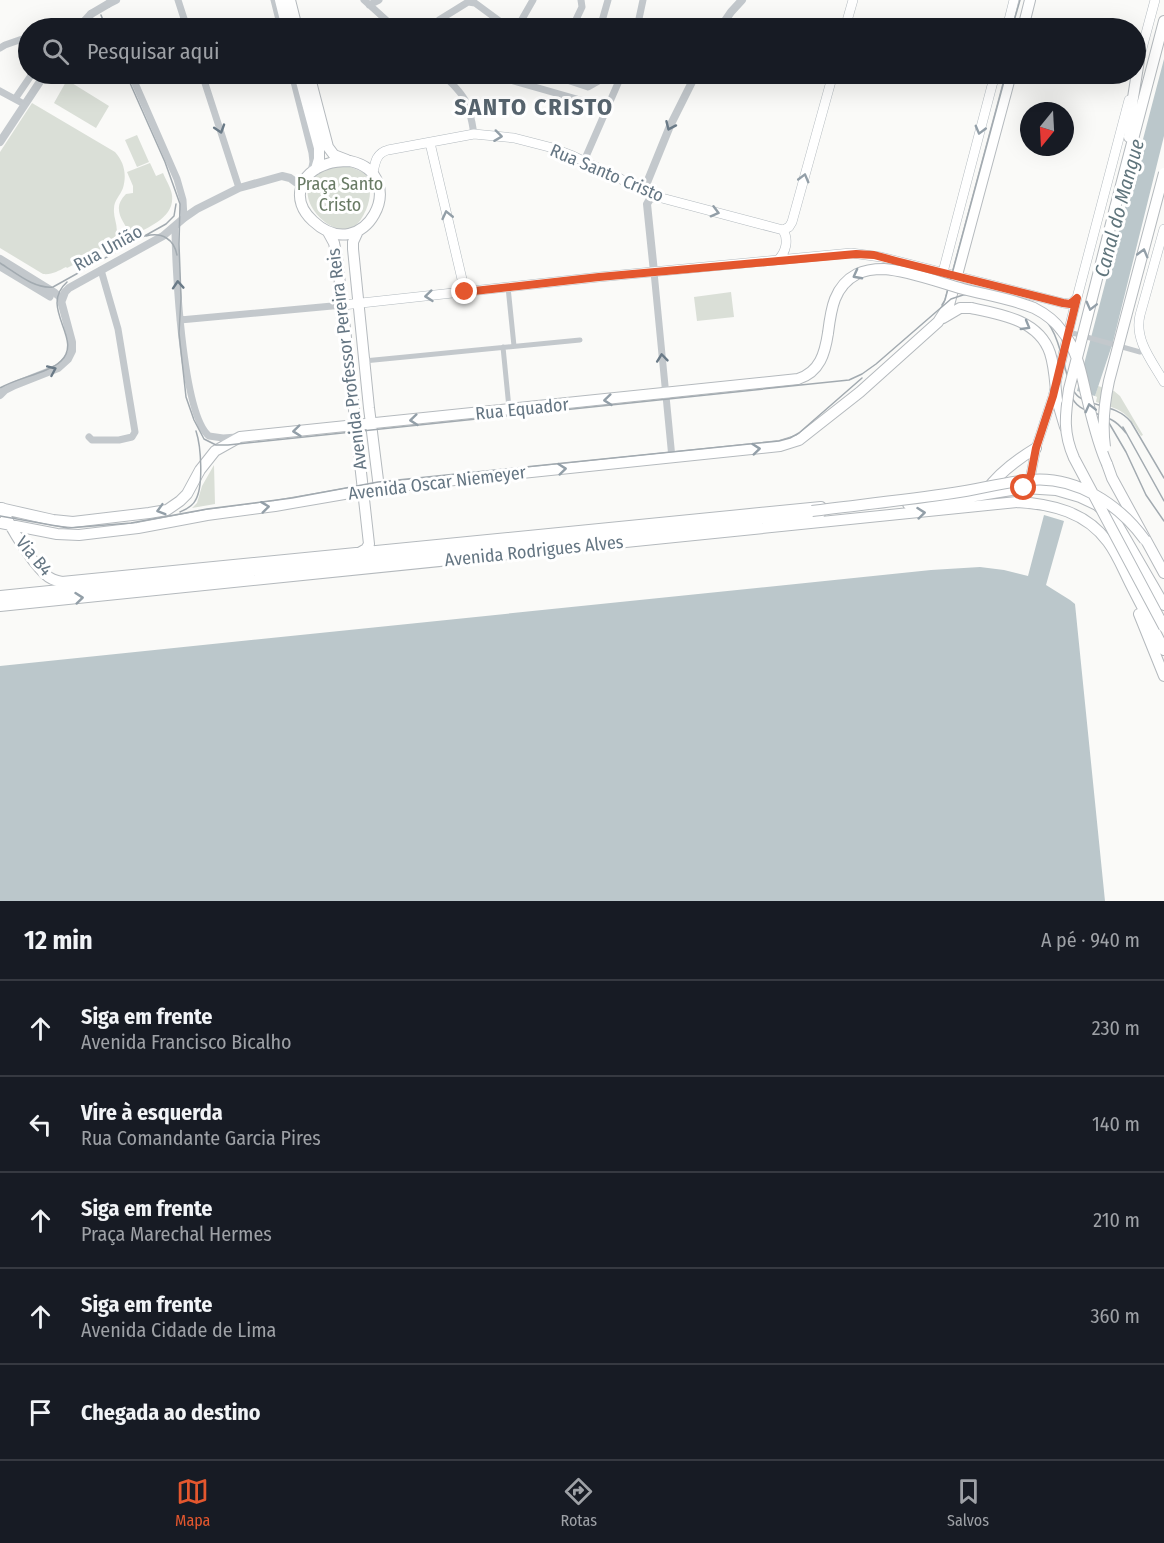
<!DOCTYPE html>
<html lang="pt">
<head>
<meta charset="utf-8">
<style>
	body { margin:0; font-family:"Fira Sans Condensed",sans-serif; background:#242831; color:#f1f3f6 }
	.compass { position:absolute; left:1020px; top:102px; width:54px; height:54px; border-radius:50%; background:#171b24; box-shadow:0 6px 24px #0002; rotate:198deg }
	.stop { position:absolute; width:18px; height:18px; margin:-14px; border:4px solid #e4572e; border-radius:50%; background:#fff }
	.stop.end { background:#e4572e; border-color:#fff; box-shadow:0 2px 6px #0008 }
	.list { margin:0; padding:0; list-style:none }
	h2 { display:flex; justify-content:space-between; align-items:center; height:78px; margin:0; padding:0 24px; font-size:26px }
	h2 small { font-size:20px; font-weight:400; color:#9ea1a6 }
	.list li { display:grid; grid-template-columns:39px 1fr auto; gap:18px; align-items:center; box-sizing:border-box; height:96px; padding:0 24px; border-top:2px solid #363941 }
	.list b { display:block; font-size:22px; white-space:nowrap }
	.list p { margin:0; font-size:20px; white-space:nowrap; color:#9ea1a6 }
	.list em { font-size:20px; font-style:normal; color:#9ea1a6 }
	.icon { flex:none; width:33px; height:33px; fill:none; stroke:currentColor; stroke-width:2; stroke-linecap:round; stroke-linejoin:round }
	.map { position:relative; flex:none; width:1164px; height:901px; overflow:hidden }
	.search { position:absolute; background:#171b24; box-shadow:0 6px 24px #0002; left:18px; right:18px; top:18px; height:66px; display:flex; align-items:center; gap:15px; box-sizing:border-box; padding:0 21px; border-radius:33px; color:#9ea1a6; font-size:22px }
	.sheet { height:558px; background:#171b24 }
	nav { display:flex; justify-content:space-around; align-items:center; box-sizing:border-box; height:84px; border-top:2px solid #363941; background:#171b24; font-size:16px; color:#9ea1a6 }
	nav a { display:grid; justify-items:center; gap:3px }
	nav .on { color:#e4572e }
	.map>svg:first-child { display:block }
	.green { fill:#dadfd7 }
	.water { fill:#bbc7cb }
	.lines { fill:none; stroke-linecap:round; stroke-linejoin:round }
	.secondary-casing { stroke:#b3babf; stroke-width:10 }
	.primary-casing { stroke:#b5babe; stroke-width:12 }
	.trunk-casing { stroke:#b4b9bd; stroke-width:12 }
	.pedestrian { stroke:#c3c8cc; stroke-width:5 }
	.minor { stroke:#c3c8cc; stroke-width:7 }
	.tertiary { stroke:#c3c8cc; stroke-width:8 }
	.secondary { stroke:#fff; stroke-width:9 }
	.primary { stroke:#fff; stroke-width:10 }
	.trunk { stroke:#fff; stroke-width:10 }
	.tram { stroke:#a2aab0; stroke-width:1.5 }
	.primary-bridge-casing { stroke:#b5babe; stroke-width:12; stroke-linecap:butt }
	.trunk-bridge-casing { stroke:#b4b9bd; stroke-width:12; stroke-linecap:butt }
	.tertiary-bridge { stroke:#c3c8cc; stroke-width:8 }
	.primary-bridge { stroke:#fff; stroke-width:10 }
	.trunk-bridge { stroke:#fff; stroke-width:10 }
	.oneway { stroke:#6a7a87 }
	.oneway2 { stroke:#939fa8 }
	.route { stroke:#e4572e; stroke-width:8 }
	.labels { text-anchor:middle; stroke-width:6; stroke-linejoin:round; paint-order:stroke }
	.street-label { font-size:18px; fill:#657683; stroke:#fff }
	.park-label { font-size:18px; fill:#687a64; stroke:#fff }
	.water-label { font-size:20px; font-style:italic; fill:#60757c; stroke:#fff }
	.district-label { font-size:24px; font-weight:bold; letter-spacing:1.5px; fill:#57646e; stroke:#fff }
</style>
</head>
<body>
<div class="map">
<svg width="1164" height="901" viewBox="0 0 1164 901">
	<rect width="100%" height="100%" fill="#fafaf8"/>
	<path class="green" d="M67 80 109 106 96 128 54 103Z
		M32 103 115 152C124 162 127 174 123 188 120 196 114 200 114 209 113 219 120 228 115 237 108 248 89 254 79 260V262L67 268 66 267C58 271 52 275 43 274L0 248V152Z
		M137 135 149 162 137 167 125 140Z
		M150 163 156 176 163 173C166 180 171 188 172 195 175 218 148 227 132 236 123 221 111 209 126 194L133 193V186L127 172Z
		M335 166H348L365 173C372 185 371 198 366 210 363 216 359 225 351 228 330 238 289 195 317 174 322 170 329 169 335 166Z
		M731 292 734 317 697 321 694 297Z
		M1098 386 1114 391 1120 396 1143 435 1141 436C1126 411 1124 411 1096 402L1097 397 1095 396Z
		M214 465 215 504 192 508 197 503 202 486Z"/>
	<path class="water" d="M1164 59V136L1113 342 1095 396 1077 391Z
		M1044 515 1064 521 1046 585 1070 600 1075 604 1105 901H0V666L931 570 980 567 1004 570 1028 576Z"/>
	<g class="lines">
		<defs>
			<path id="secondary" d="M845 28 853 0
				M1007 28 1014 0
				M1137 67 1155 0
				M430 143 465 292
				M373 173C375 163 376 153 388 150L474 134 514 138 549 147 573 156 658 197 783 230
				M1164 229 1140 315C1134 340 1152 361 1164 382
				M783 230 789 227 792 222 833 74
				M778 260C786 252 789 240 783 230
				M943 272 995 74
				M343 305 599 277 851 253 881 257 1063 303 1070 304 1077 298
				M1027 484 1031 474 1036 448 1053 396 1073 313 1129 100"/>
			<path id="primary" d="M280 0 287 28
				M290 0 297 28
				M1023 28 1030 0
				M299 74 319 148V159L316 169
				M309 74 328 147 334 155 347 160
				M350 161C413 175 364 269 313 221 290 200 299 173 327 164 334 161 342 161 350 161Z
				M358 231 353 242V249L369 408 379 488
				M328 232 334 243 337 257 369 544 366 549 359 553
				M943 318 960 308H971
				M1057 400 1065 427
				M986 491C998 474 1018 459 1036 448
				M0 508 53 520 73 522 149 513 167 510 180 501 187 494 200 470 215 451 240 437 798 379C820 372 825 353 828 333
				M2 508C10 527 30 560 45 574 50 579 56 581 62 582L821 507
				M0 523 57 534 79 535 138 528 207 515 275 506 379 488 780 446 799 440 860 392 938 322 949 305 1011 74"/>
			<path id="trunk" d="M1129 137 1132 104 1139 60
				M1115 208 1164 21
				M1107 464 1112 478 1164 573
				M908 504 963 498 1024 488 1056 490 1080 497 1097 505 1116 522 1164 605
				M0 596 820 513
				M0 606 1017 502C1052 504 1086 512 1108 542 1117 554 1123 569 1130 583 1141 605 1153 627 1164 650
				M1139 614 1164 676"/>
		</defs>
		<use href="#secondary" class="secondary-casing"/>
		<use href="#primary" class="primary-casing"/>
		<use href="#trunk" class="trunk-casing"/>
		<path class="pedestrian" d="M508 287 514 346
			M1069 332 1140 352 1146 351
			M503 347 509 408
			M364 361 580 340"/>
		<path class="minor" d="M178 0 187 28
			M274 0 281 28
			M364 0 395 28
			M369 5 379 0
			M439 20 468 2 475 3 509 28
			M574 24 589 28
			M517 28 533 0
			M572 28 582 7 581 0
			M600 28 608 0
			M637 28 643 0
			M0 48 5 45 28 37
			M131 74 177 179 183 200 184 218
			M202 74 239 188
			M292 74 312 153 313 162 312 167
			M442 74C466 96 469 102 474 134
			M494 74 500 77 608 108
			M559 74V77L561 78 588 87 611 74
			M233 77 243 74
			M583 85 587 74
			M0 91 24 104
			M15 99 32 74
			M584 161 622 74
			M175 226C175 264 182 414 209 436L223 438 237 437
			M0 267 50 297
			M654 272 672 458
			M180 320 343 305
			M89 437 92 440H119L132 437 135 432 118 329 101 270"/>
		<path class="tertiary" d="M108 4 116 0
			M78 28 91 14
			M720 28 731 12 742 0
			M0 142 45 74
			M644 190 670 126 696 74
			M0 259 55 293 60 297 72 342V351L68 359 58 368 15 385 5 390 0 395
			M654 272 647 204 650 199 658 197
			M62 300 65 292 69 288 163 236 184 218 197 209 239 188 282 176 290 178 301 186"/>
		<use href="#secondary" class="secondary"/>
		<use href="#primary" class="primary"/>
		<use href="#trunk" class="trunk"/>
		<path class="tram" d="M101 15 106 28
			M1012 28 1020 0
			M126 74 165 162 180 204 179 244 181 298 179 333 186 397 194 420 204 439 216 445H228L849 380 862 374 876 364 951 299 963 295 971 294C992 298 1035 307 1048 323 1055 332 1058 343 1061 353 1065 365 1067 382 1075 393 1085 407 1116 403 1131 422L1164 478
			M146 236C162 232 174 239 177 255
			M0 263C16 273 34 289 53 287L166 224 174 216 176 204
			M942 305 945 300 1006 74
			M0 388C16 378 49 373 61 361 84 339 38 308 67 282
			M1070 393C1077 414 1095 410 1112 420 1118 423 1122 428 1126 433
			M1109 423 1126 452 1146 495 1164 521
			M1123 427 1164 501
			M180 512C186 509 192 507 195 501 204 487 201 446 196 431
			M0 516 68 528 131 523 207 509 292 498 378 482 779 441 790 438 799 433 862 378"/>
		<defs>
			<path id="primary-bridge" d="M971 308C1000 314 1039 320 1050 353 1055 368 1055 385 1057 400"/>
			<path id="trunk-bridge" d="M1115 208 1069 389C1065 416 1063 433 1074 458L1164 627
				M828 333C831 309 834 286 857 274 865 270 874 269 884 269 910 271 938 282 963 289 986 295 1012 299 1034 308 1044 313 1055 321 1062 331 1077 349 1081 372 1086 394 1092 418 1097 442 1107 464
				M1105 447C1102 425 1104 404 1109 381L1164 173
				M812 511C859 505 906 500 953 493 978 490 1003 482 1029 480 1075 475 1119 504 1145 540"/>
		</defs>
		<use href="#primary-bridge" class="primary-bridge-casing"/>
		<use href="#trunk-bridge" class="trunk-bridge-casing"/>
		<path class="tertiary-bridge" d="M91 14 108 4"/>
		<use href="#primary-bridge" class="primary-bridge"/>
		<use href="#trunk-bridge" class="trunk-bridge"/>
	</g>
	<defs><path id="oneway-chevron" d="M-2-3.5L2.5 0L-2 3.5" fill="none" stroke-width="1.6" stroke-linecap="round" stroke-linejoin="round" transform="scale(1.5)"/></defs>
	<g class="oneway">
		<use href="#oneway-chevron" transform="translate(670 126) rotate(114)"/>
		<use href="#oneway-chevron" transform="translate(220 129) rotate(72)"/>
		<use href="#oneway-chevron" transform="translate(178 285) rotate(-94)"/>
		<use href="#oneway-chevron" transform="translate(662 358) rotate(-96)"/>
		<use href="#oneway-chevron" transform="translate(52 370) rotate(-24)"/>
	</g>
	<g class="oneway2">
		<use href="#oneway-chevron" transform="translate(980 130) rotate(105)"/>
		<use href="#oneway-chevron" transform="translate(498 136) rotate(7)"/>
		<use href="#oneway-chevron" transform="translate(804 178) rotate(-75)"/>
		<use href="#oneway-chevron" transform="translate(715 212) rotate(15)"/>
		<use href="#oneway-chevron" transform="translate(447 215) rotate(-103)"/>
		<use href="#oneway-chevron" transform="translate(1143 253) rotate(-75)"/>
		<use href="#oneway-chevron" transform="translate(857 275) rotate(152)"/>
		<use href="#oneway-chevron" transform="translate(429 296) rotate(174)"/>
		<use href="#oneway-chevron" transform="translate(1091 306) rotate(104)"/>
		<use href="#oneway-chevron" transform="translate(1026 326) rotate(30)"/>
		<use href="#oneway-chevron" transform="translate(608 400) rotate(174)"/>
		<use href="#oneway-chevron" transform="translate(1090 408) rotate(-104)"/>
		<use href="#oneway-chevron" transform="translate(414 420) rotate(174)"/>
		<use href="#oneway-chevron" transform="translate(297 431) rotate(174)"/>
		<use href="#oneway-chevron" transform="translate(756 449) rotate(-6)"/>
		<use href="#oneway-chevron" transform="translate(562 469) rotate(-6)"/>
		<use href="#oneway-chevron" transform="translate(265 507) rotate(-7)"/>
		<use href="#oneway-chevron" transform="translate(161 510) rotate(164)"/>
		<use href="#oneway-chevron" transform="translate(921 513) rotate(-6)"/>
		<use href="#oneway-chevron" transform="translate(79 598) rotate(-6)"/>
	</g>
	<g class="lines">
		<path class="route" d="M465 292 599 277 856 254 874 255 896 261 1063 303 1070 304 1077 298 1053 396 1036 448 1031 474 1028 482 1024 488"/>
	</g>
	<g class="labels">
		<g class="street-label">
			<text transform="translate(607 173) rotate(23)" y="6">Rua Santo Cristo</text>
			<text transform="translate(108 248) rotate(-29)" y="6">Rua União</text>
			<text transform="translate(347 359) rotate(-97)" y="6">Avenida Professor Pereira Reis</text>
			<text transform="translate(522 409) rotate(-6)" y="6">Rua Equador</text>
			<text transform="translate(437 483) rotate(-7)" y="6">Avenida Oscar Niemeyer</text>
			<text transform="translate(534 551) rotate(-6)" y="6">Avenida Rodrigues Alves</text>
			<text transform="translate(34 556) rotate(50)" y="6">Via B4</text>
		</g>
		<g class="park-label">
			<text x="340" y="190">Praça Santo<tspan x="340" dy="21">Cristo</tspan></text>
		</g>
		<g class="water-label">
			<text transform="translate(1119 208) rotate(-75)" y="7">Canal do Mangue</text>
		</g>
		<g class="district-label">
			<text x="534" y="115">SANTO CRISTO</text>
		</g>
	</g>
</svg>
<svg class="compass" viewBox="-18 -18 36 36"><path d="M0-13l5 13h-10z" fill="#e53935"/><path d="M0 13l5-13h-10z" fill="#9ea1a6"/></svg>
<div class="stop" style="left:1024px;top:488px"></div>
<div class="stop end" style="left:465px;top:292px"></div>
<div class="search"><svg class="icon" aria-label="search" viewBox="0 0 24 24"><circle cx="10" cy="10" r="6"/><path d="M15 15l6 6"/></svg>Pesquisar aqui</div>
</div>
<section class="sheet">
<h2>12 min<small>A pé · 940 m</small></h2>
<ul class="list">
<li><svg class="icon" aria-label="ahead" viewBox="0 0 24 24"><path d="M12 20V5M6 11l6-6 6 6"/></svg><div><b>Siga em frente</b><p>Avenida Francisco Bicalho</p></div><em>230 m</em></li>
<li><svg class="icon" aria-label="left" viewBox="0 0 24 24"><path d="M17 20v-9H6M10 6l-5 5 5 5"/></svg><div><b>Vire à esquerda</b><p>Rua Comandante Garcia Pires</p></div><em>140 m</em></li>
<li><svg class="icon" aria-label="ahead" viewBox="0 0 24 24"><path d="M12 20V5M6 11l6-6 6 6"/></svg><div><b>Siga em frente</b><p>Praça Marechal Hermes</p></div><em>210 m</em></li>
<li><svg class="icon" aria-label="ahead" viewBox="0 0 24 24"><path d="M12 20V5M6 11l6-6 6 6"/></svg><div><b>Siga em frente</b><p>Avenida Cidade de Lima</p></div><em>360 m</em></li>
<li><svg class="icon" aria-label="arrive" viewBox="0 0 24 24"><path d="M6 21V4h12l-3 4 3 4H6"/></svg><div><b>Chegada ao destino</b></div></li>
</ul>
</section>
<nav>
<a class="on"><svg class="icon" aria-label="map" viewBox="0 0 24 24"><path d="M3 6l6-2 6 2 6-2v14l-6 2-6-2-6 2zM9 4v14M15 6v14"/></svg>Mapa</a>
<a><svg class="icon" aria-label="directions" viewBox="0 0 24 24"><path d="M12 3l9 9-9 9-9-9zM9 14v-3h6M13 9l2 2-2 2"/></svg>Rotas</a>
<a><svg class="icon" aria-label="saved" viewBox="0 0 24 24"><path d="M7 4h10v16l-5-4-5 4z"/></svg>Salvos</a>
</nav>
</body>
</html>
